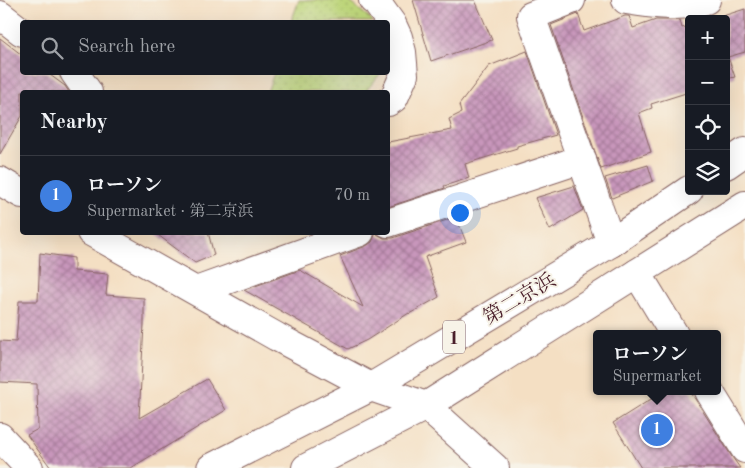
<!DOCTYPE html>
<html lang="en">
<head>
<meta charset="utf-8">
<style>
	body { margin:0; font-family:"Old Standard TT","Noto Serif JP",serif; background:#20242c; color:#f1f3f6 }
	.controls { position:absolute; right:15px; top:15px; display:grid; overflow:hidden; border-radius:5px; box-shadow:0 5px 20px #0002 }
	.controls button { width:45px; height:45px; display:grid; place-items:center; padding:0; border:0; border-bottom:1px solid #363941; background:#171b24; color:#f1f3f6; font:25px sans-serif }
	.you { position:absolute; left:459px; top:212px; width:18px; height:18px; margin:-12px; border:4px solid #fff; border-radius:50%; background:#1a73e8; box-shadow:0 0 0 8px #1a73e833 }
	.badge { display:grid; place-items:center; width:32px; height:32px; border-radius:50%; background:#d1495b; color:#fff; font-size:16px; font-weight:700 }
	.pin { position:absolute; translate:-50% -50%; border:2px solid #fff; box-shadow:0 1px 5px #0006 }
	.popup { position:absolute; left:593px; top:330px; width:128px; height:65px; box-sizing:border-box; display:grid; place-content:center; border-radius:5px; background:#171b24; filter:drop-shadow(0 1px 4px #0005); font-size:16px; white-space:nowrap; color:#9ea1a6 }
	.popup b { font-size:19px; color:#f1f3f6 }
	.popup::after { content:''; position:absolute; left:50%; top:100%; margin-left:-10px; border:10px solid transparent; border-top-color:#171b24 }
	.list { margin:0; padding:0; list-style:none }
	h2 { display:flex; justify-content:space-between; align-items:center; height:65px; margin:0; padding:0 20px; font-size:21px }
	h2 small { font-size:16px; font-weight:400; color:#9ea1a6 }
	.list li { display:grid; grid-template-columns:32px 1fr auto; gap:15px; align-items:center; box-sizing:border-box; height:80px; padding:0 20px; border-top:1px solid #363941 }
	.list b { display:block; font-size:19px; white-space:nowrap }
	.list p { margin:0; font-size:16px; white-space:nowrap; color:#9ea1a6 }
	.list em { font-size:16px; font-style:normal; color:#9ea1a6 }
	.icon { flex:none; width:28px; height:28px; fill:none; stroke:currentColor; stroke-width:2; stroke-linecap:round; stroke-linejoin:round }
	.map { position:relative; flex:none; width:745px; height:468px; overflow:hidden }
	.search { position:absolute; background:#171b24; box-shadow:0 5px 20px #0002; left:20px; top:20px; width:370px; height:55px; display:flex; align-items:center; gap:12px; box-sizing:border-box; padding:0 18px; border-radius:5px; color:#9ea1a6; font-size:19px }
	.panel { position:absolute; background:#171b24; box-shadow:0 5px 20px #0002; left:20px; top:90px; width:370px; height:145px; border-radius:5px }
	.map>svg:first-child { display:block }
	.park { fill:url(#park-dots); stroke:#847a52 }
	.building { fill:url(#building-cross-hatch) }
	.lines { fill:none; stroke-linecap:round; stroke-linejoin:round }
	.minor-casing { stroke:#866260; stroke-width:30 }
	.highway-casing { stroke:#866260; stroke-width:30 }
	.minor { stroke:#fff; stroke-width:28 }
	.highway { stroke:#fff; stroke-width:28 }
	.labels { text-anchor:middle; stroke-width:4; stroke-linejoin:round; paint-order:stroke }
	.shield { fill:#f7f3e8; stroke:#7e5f64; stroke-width:1 }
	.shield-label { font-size:19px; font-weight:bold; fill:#4a1f2b }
	.street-label { font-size:20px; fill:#4a1f2b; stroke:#f7f3e8 }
</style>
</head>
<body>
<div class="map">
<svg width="745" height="468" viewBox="0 0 745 468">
	<defs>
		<pattern id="park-dots" width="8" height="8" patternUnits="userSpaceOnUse" patternTransform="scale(1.25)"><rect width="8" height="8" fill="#bdd57a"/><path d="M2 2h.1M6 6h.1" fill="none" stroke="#a4b66a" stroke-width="1.8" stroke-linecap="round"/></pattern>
		<pattern id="building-cross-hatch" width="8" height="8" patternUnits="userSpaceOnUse" patternTransform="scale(1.25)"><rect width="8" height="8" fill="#c896bb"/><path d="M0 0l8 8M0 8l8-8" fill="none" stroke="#a47a98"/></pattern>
	</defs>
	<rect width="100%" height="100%" fill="#f7f3e8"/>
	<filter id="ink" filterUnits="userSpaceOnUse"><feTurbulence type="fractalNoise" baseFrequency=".02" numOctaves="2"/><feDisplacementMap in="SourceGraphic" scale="10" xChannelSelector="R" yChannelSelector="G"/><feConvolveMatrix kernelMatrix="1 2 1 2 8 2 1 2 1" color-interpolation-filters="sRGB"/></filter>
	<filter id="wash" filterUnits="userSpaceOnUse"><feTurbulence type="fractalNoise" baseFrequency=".0096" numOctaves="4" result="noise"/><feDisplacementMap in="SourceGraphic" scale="20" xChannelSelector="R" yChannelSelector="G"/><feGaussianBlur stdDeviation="1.12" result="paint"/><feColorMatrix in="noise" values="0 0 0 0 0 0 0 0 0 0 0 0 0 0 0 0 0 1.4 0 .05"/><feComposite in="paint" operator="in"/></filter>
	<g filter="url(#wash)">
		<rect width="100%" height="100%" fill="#f4dfc3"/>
		<path class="park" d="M299 0H347L354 5 372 20 373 22H291Z
			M274 73V72L381 73 365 92H267Z"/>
		<g id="blocks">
			<path class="building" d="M413 0H475L492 40 431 61Z
				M745 9V52L728 57 735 77 726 79V19H713Z
				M578 14 584 31 625 16H629L633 28 656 20H680L682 28 689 26V92L651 104 652 108 639 113 651 152 601 169 551 25Z
				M0 38 22 55V72H46L65 86 69 92H22V116L0 154Z
				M527 51 556 135 517 146V148L465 164 469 178 444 186 445 188 388 207V142L452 130 449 119 461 113 459 105 489 66Z
				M648 165 653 181 612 198 605 178Z
				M574 186 583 210 550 230 535 198Z
				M456 217 466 242 425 257 439 297 409 314V313L367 340 348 349 244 290 300 270 363 307 340 256 366 246 372 242 375 235 377 234 384 238H393Z
				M154 232H208L214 255 195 263Z
				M40 253 74 258V271L108 274 106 295 144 298V324L139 418 207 379 226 410 131 468H51L27 435 38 429 37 384 0 382V341L16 342 19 301H38Z
				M664 391H690L732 457 740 468H641L613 423Z"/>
		</g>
	</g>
	<g filter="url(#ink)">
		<use href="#blocks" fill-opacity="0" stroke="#866260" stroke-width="1"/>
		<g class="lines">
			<defs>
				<path id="minor" d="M373 0 376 2 392 24 398 37 402 52 404 75 394 98 388 102
					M571 0 531 16 611 243
					M626 0C651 4 682 9 706 0
					M0 15 22 32
					M74 72 88 92
					M0 181 22 194
					M388 223 582 159
					M91 232 277 337 371 387 426 406 495 468
					M637 273 674 334
					M196 291 360 232
					M709 391 745 449
					M0 437 29 468"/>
				<path id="highway" d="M726 165 745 152
					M211 468 371 387 611 243 689 190
					M306 468 426 406 745 205"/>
			</defs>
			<use href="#minor" class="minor-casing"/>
			<use href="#highway" class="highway-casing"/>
			<use href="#minor" class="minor"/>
			<use href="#highway" class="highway"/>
		</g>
	</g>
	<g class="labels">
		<rect class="shield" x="443" y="320.5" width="22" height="33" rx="4"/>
		<g class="shield-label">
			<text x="454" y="344">1</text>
		</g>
		<g class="street-label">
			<text transform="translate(519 298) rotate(-31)" y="7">第二京浜</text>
		</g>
	</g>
</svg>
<div class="controls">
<button>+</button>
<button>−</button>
<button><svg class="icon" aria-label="locate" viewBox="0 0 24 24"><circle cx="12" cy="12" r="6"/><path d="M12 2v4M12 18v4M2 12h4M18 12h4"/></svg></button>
<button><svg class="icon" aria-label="layers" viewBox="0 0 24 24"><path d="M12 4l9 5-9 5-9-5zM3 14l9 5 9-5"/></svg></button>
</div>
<div class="you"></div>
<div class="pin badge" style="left:657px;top:430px;background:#3f7fe0">1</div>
<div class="popup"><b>ローソン</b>Supermarket</div>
<div class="search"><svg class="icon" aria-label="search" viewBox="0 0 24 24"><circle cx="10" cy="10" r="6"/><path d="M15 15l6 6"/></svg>Search here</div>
<section class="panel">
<h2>Nearby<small></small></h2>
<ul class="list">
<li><span class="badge" style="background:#3f7fe0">1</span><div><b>ローソン</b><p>Supermarket · 第二京浜</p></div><em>70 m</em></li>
</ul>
</section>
</div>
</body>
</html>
